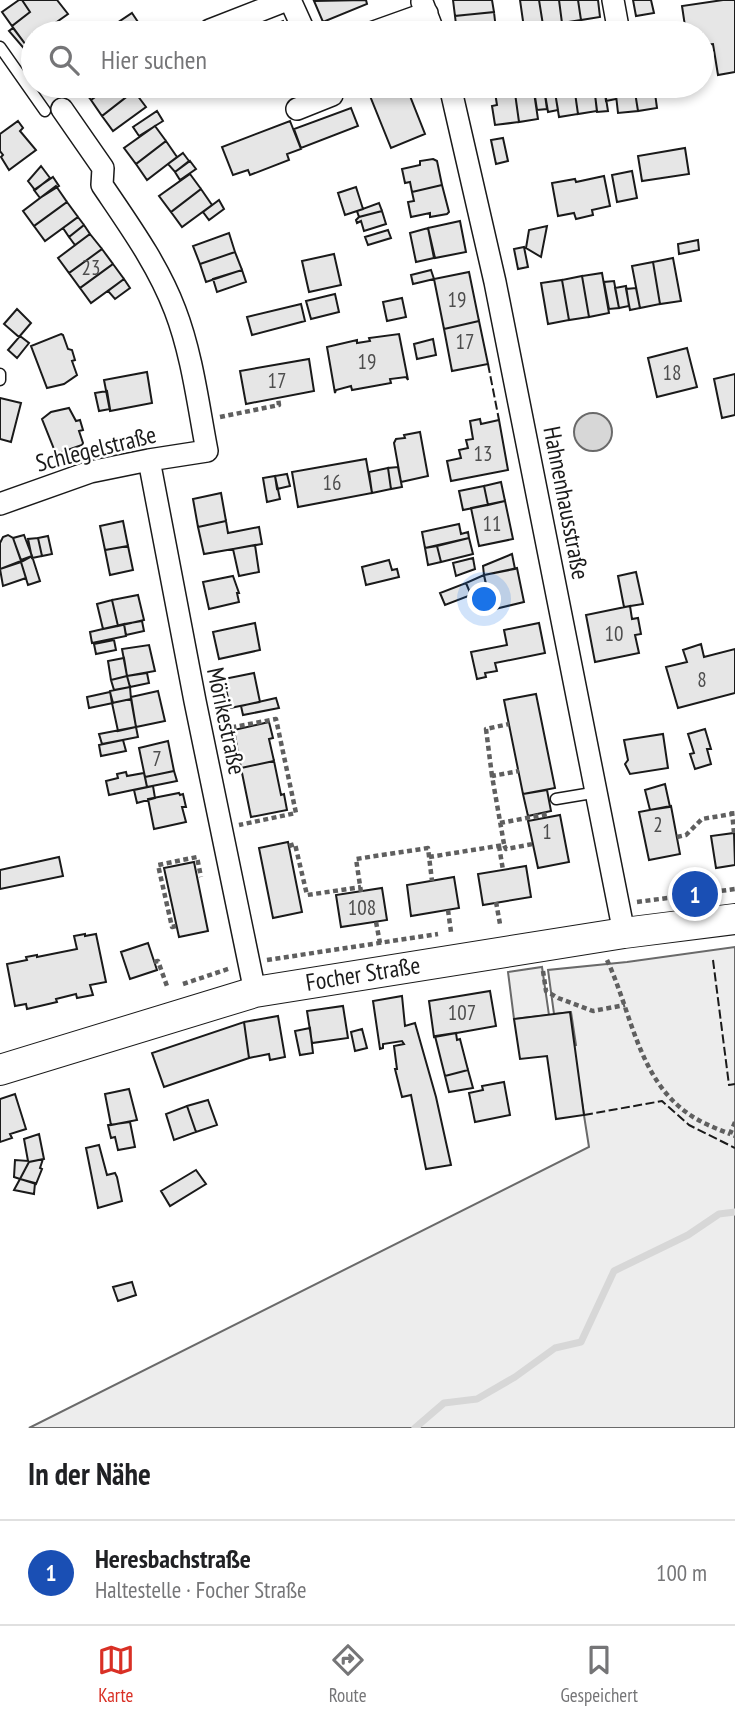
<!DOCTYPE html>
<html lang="de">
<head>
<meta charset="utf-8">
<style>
	body { margin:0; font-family:"PT Sans Narrow",sans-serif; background:#f2f2f2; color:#202124 }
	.you { position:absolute; left:485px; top:600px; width:24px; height:24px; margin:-18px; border:5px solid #fff; border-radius:50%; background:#1a73e8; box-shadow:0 0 0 10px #1a73e833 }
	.badge { display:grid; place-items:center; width:46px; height:46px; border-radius:50%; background:#d93025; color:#fff; font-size:23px; font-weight:700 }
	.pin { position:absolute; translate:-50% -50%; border:4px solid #fff; box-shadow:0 2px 7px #0006 }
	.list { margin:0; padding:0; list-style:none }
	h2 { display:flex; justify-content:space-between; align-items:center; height:91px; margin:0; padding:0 28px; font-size:30px }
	h2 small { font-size:23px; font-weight:400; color:#757577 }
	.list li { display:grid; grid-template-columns:46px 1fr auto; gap:21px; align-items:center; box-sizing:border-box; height:105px; padding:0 28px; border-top:2px solid #e0e0e0 }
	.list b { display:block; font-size:26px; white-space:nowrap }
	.list p { margin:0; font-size:23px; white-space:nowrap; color:#757577 }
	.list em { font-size:23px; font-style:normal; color:#757577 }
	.icon { flex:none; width:38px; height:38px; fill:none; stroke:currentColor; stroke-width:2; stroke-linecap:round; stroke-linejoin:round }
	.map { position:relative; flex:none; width:735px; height:1428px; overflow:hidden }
	.search { position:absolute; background:#fff; box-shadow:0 4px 10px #0003; left:21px; right:21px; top:21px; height:77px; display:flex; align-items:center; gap:18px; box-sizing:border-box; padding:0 24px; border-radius:38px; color:#757577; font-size:26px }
	.sheet { height:196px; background:#fff }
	nav { display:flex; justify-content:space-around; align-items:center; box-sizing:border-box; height:98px; border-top:2px solid #e0e0e0; background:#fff; font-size:19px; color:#757577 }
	nav a { display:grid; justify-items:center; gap:4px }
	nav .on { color:#d93025 }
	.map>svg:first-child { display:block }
	.built { fill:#ededed; stroke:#6a6a6a; stroke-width:2 }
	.water { fill:#d7d7d7; stroke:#6a6a6a; stroke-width:2 }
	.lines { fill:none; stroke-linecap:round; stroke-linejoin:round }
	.stream { stroke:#d7d7d7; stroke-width:7 }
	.building { fill:#e6e6e6; stroke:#1a1a1a; stroke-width:2 }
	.service-casing { stroke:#1a1a1a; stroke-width:13 }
	.minor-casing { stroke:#1a1a1a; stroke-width:24 }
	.secondary-casing { stroke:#1a1a1a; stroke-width:32 }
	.path { stroke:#5f5f5f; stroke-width:4.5; stroke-dasharray:5 3.5; stroke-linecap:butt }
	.service { stroke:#fff; stroke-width:10 }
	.minor { stroke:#fff; stroke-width:21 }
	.secondary { stroke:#fff; stroke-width:30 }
	.fence { stroke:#1a1a1a; stroke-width:2; stroke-dasharray:9 3.5; stroke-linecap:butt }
	.labels { text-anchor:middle; stroke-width:5; stroke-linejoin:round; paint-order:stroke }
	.number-label { font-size:21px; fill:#4d4d4d }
	.street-label { font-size:24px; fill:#1a1a1a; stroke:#fff }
</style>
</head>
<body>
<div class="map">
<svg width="735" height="1428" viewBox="0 0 735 1428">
	<rect width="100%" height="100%" fill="#fff"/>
	<path class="built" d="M735 947V1428H29L589 1147 573 1046 576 1045 571 1012 554 1014 548 970 627 962Z
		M542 967 549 1015 514 1019 508 972Z"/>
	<path class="water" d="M574 432a19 19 0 1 1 38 0a19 19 0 1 1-38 0Z"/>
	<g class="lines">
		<path class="stream" d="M415 1428 444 1403 477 1399 515 1377 555 1348 581 1342 614 1271 688 1235 719 1214 735 1212"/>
	</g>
	<path class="building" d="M19 0H22L30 12 12 26 2 12Z
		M22 0H57L68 14 41 33H33V39L26 45 12 26 30 12Z
		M366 0 367 4 323 22 314 1Z
		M453 0H492L494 12 455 16Z
		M520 0H539L543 25 524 28Z
		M539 0H559L562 23 543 25Z
		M559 0H578L581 20 562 23Z
		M578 0H598L600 17 581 20Z
		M633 0H651L654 13 636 16Z
		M723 0H735V72L718 75 713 44 702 45V33H686L682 6Z
		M494 12 496 30 457 33 455 16Z
		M132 13 144 31 140 33H102Z
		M283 21 288 33H254Z
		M13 28 26 45 33 39V59L9 31Z
		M80 86H111L91 100Z
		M111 86H130L134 91 102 116 91 100Z
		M366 86H406L425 134 391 148Z
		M494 86H514L519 122 495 125 492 106 497 105Z
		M514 86H533L538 119 519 122Z
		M554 86H574L578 114 559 117Z
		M574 86H594L597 111 578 114Z
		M594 86H604L608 111 597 112Z
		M604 86H615L616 99 606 101Z
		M615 86H634L638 111 618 113Z
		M634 86H654L657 108 638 111Z
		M554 87 558 110 548 112 544 88Z
		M544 88 547 109 537 110 534 90Z
		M134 91 146 107 113 131 102 116Z
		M351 108 358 126 301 148 294 129Z
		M157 111 163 121 139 136 133 127Z
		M18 121 23 128 20 131 36 150 9 170 1 157 3 155 0 151V134Z
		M290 121 301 149 287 154 289 160 250 175 248 170 233 175 222 147Z
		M155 126 166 141 136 164 124 148Z
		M503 138 508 161 496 164 491 140Z
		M166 141 177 157 147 180 136 164Z
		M685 148 689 174 642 181 638 156Z
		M183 153 189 161 175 172 168 164Z
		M433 159 437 161 442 185 412 192 410 182 405 183 402 169 420 165V161Z
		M190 161 196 169 180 180 175 172Z
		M41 166 50 178 35 190 28 181Z
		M632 171 637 198 617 202 612 175Z
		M190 174 201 189 171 212 159 196Z
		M604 176 610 206 592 210 593 215 576 219 574 213 558 216 552 183 575 179 576 182Z
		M53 177 59 186 40 198 34 190Z
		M442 185 449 212 447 214 430 217V213L411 217 408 202 414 201 412 192Z
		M56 186 67 202 34 226 23 211Z
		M356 187 363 209 345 215 338 193Z
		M201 189 212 205 182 227 171 212Z
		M219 200 224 209 209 220 203 212Z
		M67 202 78 217 45 241 34 226Z
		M379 203 382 211 359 217 357 211Z
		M382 211 386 224 364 231 361 221 357 223 356 220 359 217Z
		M78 217 84 225 69 237 63 228Z
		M460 221 466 252 435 258 428 228Z
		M84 225 90 234 75 245 69 237Z
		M547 226 541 257 526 248 529 230Z
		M428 228 434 258 416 262 410 233Z
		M388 230 391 238 368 245 365 237Z
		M229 233 235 252 200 264 193 246Z
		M90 234 102 249 69 273 58 258Z
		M698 240 699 250 679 254 678 244Z
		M524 247 528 267 518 269 514 249Z
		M102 249 113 264 80 288 69 273Z
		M235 252 242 270 206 282 200 264Z
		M334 254 341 285 309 292 302 261Z
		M673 258 681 301 660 304 653 262Z
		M653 262 660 304 640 308 632 266Z
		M113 264 124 279 91 303 80 288Z
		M242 270 246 282 217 292 213 279Z
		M431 270 434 279 413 284 411 275Z
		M469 272 479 321 444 329 434 279Z
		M602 273 609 313 589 317 582 276Z
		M582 276 589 317 569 320 562 280Z
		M124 279 130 288 115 299 108 291Z
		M562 280 569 320 548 324 541 283Z
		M614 281 619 308 609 309 604 282Z
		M626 286 629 306 619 308 615 288Z
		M636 288 640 308 630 310 626 289Z
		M335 294 339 312 311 319 306 301Z
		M402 298 406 317 387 321 383 302Z
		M301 304 305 321 252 335 247 317Z
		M17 309 31 323 19 337 4 324Z
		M479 321 488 364 452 371 444 329Z
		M61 334 63 335 68 349 72 350 75 360 72 361 77 375 64 384 47 388 31 346Z
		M399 334 408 380 406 377 390 379 391 383 352 390 351 386 336 390 335 393 327 347 357 340V343L370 341 369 338Z
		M20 336 29 343 17 358 8 350Z
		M433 339 436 355 417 359 414 344Z
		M687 348 697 387 657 397 648 358Z
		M309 359 314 391 246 404 240 371Z
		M147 372 152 403 110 411 104 380Z
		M735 374V415L722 418 714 379Z
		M107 391 110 409 99 411 95 393Z
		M0 398 21 403 11 442 0 439Z
		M69 408 76 421 80 420 83 430 79 431 83 443 82 445 56 454 42 419 51 412Z
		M480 419 481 424 499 420 508 470 451 481 447 461 461 458 459 450 468 448 466 440 473 439 470 421Z
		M420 432 428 476 401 482 394 443 396 439 405 438 404 435Z
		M366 459 372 493 298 507 292 472Z
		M398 467 402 487 391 489 388 468Z
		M388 468 391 489 372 493 369 472Z
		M287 474 290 486 277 489 275 476Z
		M275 476 280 499 267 502 263 478Z
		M501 482 505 501 488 505 484 486Z
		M484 486 488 505 463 510 459 491Z
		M221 493 226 521 198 527 193 499Z
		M505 501 513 539 479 546 471 508Z
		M123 521 128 546 105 550 100 526Z
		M226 521 228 533 259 527 262 544 204 554 198 527Z
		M459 524 461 534 468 532 469 538 425 548 422 532Z
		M8 535 13 538 21 561 0 569V543L3 537Z
		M24 535 32 556 21 560 13 538Z
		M48 536 52 554 42 556 38 538Z
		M38 538 42 556 32 558 28 539Z
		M469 538 473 554 441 562 437 546Z
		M255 545 259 572 239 576 233 549Z
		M128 546 133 570 110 575 105 550Z
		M437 546 441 562 428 565 425 548Z
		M512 554 515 569 484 575 483 566Z
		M32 556 40 581 28 585 21 562Z
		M473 558 475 569 456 576 453 563Z
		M389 560 392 570 397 569 399 577 366 585 362 567Z
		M21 562 26 578 3 586 0 569Z
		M517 568 524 602 491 610 484 575Z
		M636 572 643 604 624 607 618 576Z
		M484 575 487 588 471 595 466 583Z
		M233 576 239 593H237L239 602 209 609 203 582Z
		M466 583 471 595 445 605 440 593Z
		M138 595 144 620 118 626 112 600Z
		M112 600 118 626 103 629 97 604Z
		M630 606 632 619 638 618 641 634 635 635 639 653 595 662 586 615Z
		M142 621 144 631 126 635 124 624Z
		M255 623 260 650 219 659 213 632Z
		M539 623 545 653 495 663 497 671 485 673 486 677 477 679 471 652 507 645 504 630Z
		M124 624 126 636 92 643 90 632Z
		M114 640 116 650 96 654 94 644Z
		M701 644 704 657 735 649V693L678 708 666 667 687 662 683 650Z
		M149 645 155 671 127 676 122 649Z
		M124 658 127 676 111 680 108 661Z
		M147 673 149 683 130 687 127 676Z
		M254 673 260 702 230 708 224 679Z
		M127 676 130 687 114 690 111 680Z
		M130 687 131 699 112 703 110 691Z
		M158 691 165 721 136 727 131 697Z
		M110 692 113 703 89 708 87 697Z
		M536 694 555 788 523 794 504 700Z
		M276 698 279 708 243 715 241 706Z
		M131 699 136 727 118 731 112 703Z
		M269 722 273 738 269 739 274 761 241 768 234 730Z
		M136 727 138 737 102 744 99 734Z
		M705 729 711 749H707L711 764 695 769 690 754 694 753 688 734Z
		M663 734 668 768 630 774 625 764 628 760 624 740Z
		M123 740 126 751 101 756 99 745Z
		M168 741 174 771 145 777 139 748Z
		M274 761 281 795 284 794 287 810 251 817 241 768Z
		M174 771 177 781 147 787 145 777Z
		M126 772 127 776 144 773 147 787 109 795 106 781 118 778 117 774Z
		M665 784 670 807 650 810 645 790Z
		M153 786 155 798 137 803 134 790Z
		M547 790 551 811 528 816 523 794Z
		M179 793 180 795 183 794 186 807H182L186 822 154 829 148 799Z
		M671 806 680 854 649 860 639 812Z
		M560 815 569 862 538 868 528 821Z
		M734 833 735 865 716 868 711 836Z
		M288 842 302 912 273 918 259 848Z
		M59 857 63 876 0 889V870Z
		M194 862 208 931 179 937 164 868Z
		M526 866 531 897 483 905 478 874Z
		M454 877 459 908 411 916 407 885Z
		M382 888 387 920 341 927 336 895Z
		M85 934V936L96 934 106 982 90 985 93 995 77 998 76 994 56 999 57 1002 27 1009 26 1004 15 1006 7 964 27 960 26 957 37 955V957L77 949 74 936Z
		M148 943 157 970 130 979 121 952Z
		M490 991 496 1026 434 1037 429 1001Z
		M402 996 405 1026 415 1023 436 1097 451 1165 426 1169 411 1095 402 1097 395 1069H397L394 1046 404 1044 402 1041 383 1044V1048L380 1049 373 1001Z
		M343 1006 348 1038 312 1043 307 1011Z
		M570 1012 584 1115 556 1119 547 1056 520 1059 514 1019Z
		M278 1016 285 1057 270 1060 269 1054 249 1058 244 1022Z
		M244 1022 249 1058 164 1087 152 1053Z
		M310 1028 313 1053 300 1055 295 1031Z
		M362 1029 367 1048 355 1051 351 1032Z
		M456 1033 457 1040 460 1039 468 1070 445 1076 435 1036Z
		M468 1070 473 1088 449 1092 445 1076Z
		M504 1082 510 1115 475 1122 469 1093 483 1090 482 1086Z
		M129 1089 137 1120 111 1125 105 1094Z
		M15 1094 26 1129 10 1134 12 1138 0 1142V1099Z
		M208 1100 217 1125 196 1132 187 1106Z
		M187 1106 196 1132 174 1140 166 1114Z
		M130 1122 135 1147 118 1150 115 1137 111 1138 108 1125Z
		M39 1134 44 1159 29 1162 20 1179 14 1177 15 1160 28 1161 24 1139Z
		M99 1145 107 1175 115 1173 117 1177 122 1201 98 1208 86 1148Z
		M43 1159 40 1168 42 1169 36 1184 20 1179 29 1162Z
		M196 1170 206 1184 170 1206 161 1191Z
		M20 1179 35 1183 34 1194 14 1190Z
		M132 1282 136 1295 118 1301 113 1287Z"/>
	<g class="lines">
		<defs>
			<path id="service" d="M0 47 45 111
				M0 374V380
				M556 799 598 792"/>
			<path id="minor" d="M290 0 305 33
				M613 0 619 33
				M422 2 434 33
				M210 30 287 0
				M371 33 427 13
				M450 86 495 282 624 933
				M297 109 332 95 328 86
				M149 460 195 701 255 992
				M0 504 90 472 149 460 207 451C198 404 192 354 175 310 158 265 129 225 102 185L103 168 62 109"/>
			<path id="secondary" d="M0 1070 255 992 624 933 735 919"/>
		</defs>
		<use href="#service" class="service-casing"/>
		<use href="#minor" class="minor-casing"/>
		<use href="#secondary" class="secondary-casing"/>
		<path class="path" d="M220 417 279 405 278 398
			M223 729 276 719 296 813 239 825
			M492 776 486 729 509 724
			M500 823 548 814
			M734 833 732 811 735 810
			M677 837 686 835 702 819 732 814
			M504 844 492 776 519 771
			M289 846 295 844 307 895 361 887
			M499 846 503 870
			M429 857 504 845 506 849 533 844
			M361 892 356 859 428 848 432 881
			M496 902 500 924
			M637 902 735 889
			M448 910 451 932
			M376 922 380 943
			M176 926 172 927 158 865 197 857 201 877
			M267 960 438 934
			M607 960C631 1011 638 1077 686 1112 699 1122 715 1128 730 1134
			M154 962 158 961 168 989
			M543 971 546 991 558 998 593 1011 625 1005
			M183 984 231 968
			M735 1122 730 1134 735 1136"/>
		<use href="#service" class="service"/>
		<use href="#minor" class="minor"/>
		<use href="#secondary" class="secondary"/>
		<path class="fence" d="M488 364 499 420
			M713 960 729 1085 735 1084
			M584 1115 662 1101 689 1125 735 1148"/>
	</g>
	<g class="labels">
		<g class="number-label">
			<text x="91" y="275">23</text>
			<text x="457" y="307">19</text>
			<text x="465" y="349">17</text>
			<text x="367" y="369">19</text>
			<text x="672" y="380">18</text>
			<text x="277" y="388">17</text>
			<text x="483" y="461">13</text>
			<text x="332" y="490">16</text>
			<text x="492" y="531">11</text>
			<text x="614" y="641">10</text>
			<text x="702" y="687">8</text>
			<text x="157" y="766">7</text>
			<text x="658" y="832">2</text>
			<text x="547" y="839">1</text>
			<text x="362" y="915">108</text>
			<text x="462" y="1020">107</text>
		</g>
		<g class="street-label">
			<text transform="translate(96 449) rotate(-14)" y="8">Schlegelstraße</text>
			<text transform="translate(566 503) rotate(79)" y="8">Hahnenhausstraße</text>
			<text transform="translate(226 721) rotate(78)" y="8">Mörikestraße</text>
			<text transform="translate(363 974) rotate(-9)" y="8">Focher Straße</text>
		</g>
	</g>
</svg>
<div class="you"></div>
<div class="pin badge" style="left:695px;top:894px;background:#1a4fb4">1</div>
<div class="search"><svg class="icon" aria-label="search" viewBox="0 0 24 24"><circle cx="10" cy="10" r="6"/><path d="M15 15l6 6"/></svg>Hier suchen</div>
</div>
<section class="sheet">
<h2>In der Nähe<small></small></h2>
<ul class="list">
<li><span class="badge" style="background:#1a4fb4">1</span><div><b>Heresbachstraße</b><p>Haltestelle · Focher Straße</p></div><em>100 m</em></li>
</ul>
</section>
<nav>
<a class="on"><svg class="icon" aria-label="map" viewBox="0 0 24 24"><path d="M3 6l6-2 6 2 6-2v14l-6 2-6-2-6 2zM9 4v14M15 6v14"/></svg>Karte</a>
<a><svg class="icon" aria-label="directions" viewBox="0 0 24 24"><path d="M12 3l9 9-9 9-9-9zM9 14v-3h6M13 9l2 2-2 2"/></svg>Route</a>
<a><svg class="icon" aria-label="saved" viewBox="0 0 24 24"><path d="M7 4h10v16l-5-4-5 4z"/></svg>Gespeichert</a>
</nav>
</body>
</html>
